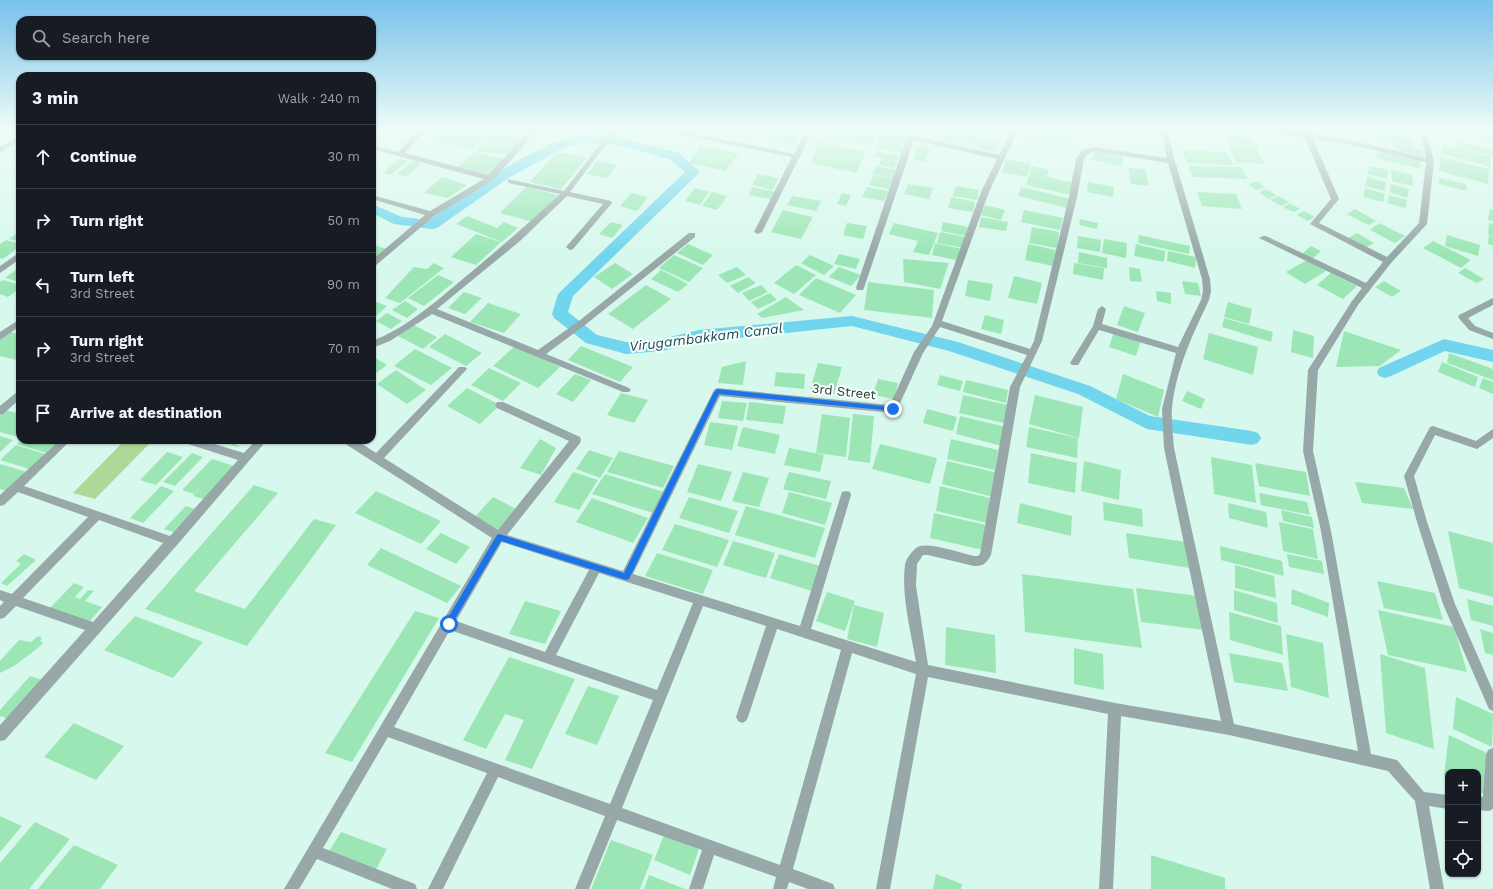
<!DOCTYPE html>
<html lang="en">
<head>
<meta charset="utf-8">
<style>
	body { margin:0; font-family:"Work Sans",sans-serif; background:#20242c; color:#f1f3f6 }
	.controls { position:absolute; right:12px; bottom:12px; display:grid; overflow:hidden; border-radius:8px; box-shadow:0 1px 3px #0004 }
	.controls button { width:36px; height:36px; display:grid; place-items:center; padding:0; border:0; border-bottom:1px solid #363941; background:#171b24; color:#f1f3f6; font:20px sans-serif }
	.stop { position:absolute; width:12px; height:12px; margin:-9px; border:3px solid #1a73e8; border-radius:50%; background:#fff }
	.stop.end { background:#1a73e8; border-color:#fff; box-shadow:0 1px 4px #0008 }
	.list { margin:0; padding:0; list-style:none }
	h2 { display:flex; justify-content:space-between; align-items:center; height:52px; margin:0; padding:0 16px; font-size:17px }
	h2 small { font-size:13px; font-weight:400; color:#9ea1a6 }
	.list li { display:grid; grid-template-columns:26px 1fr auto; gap:12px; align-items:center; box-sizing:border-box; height:64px; padding:0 16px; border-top:1px solid #363941 }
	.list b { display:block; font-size:15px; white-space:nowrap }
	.list p { margin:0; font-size:13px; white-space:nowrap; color:#9ea1a6 }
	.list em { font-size:13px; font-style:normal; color:#9ea1a6 }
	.icon { flex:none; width:22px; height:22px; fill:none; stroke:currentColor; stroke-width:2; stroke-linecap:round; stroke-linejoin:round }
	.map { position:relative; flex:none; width:1493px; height:889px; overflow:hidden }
	.search { position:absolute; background:#171b24; box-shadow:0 1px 3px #0004; left:16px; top:16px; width:360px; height:44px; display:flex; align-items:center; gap:10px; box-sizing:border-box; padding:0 14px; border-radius:12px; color:#9ea1a6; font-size:15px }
	.panel { position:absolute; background:#171b24; box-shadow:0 1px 3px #0004; left:16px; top:72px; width:360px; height:372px; border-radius:12px }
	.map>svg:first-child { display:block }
	.green { fill:#afd898 }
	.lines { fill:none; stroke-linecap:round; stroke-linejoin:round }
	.canal { fill:#70d5ed; fill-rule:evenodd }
	.building { fill:#9ce6b5 }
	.minor { fill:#98a7a7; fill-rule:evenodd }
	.route { fill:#1a73e8 }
	.labels { text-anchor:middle; stroke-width:4; stroke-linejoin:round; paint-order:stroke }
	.street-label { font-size:13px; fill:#2d3a36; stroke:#f7fefc }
	.water-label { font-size:14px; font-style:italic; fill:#1b4853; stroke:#f7fefc }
</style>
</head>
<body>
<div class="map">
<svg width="1493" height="889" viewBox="0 0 1493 889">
	<rect width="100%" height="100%" fill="#d7f8ed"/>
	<path class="green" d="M125 440H145L151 442 95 499 73 493Z"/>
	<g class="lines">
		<path class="canal" d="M578 135 616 137 679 153 700 172 573 296 568 312 597 335 626 342 662 339 699 330 852 316 958 342 1090 386 1150 416 1252 431 1258 433 1261 438 1258 443 1252 445 1147 429 1078 394 949 351 852 326 699 342 662 351 626 354 586 343 554 318 552 314 558 294 685 172 669 159 616 145 579 143 560 150 510 177 437 228 432 229 394 224 372 213V204L402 217 429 220C474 190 525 148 578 135Z
			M1444 339 1493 350V362L1445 351 1391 376 1385 378 1379 376 1377 372 1379 368Z"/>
	</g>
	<path class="building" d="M372 130H388L372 142Z
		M446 130H458L486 135 473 148 434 141Z
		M577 130H601L597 135 575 132Z
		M719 130H758L751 139 718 132Z
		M830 130H838L874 136 870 145 827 137Z
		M852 130H875L873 134Z
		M924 130H938L934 137 921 134Z
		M948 130H963L956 143 942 140Z
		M967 130H981L974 144 961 141Z
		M1024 130H1045L1052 131 1049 141 1022 136Z
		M1056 130H1074L1071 143 1053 139Z
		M1090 130H1120V136L1090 132Z
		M1124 130H1159L1160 135 1125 133Z
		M1478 130H1493V139L1480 137Z
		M492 131 523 135 507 155 476 151Z
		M771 131 797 136 792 144 766 139Z
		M881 132 908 137 905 144 878 139Z
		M1379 132 1413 139V147L1379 140Z
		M1225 135 1252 137 1264 164 1236 162Z
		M977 139 998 143 995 152 974 147Z
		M879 140 905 145 902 153 875 148Z
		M1458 141 1493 150V156L1458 148Z
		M819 142 866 152 856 173 811 163Z
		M1395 144 1423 150 1424 157 1395 150Z
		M700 145 739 154 725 171 689 163Z
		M918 145 930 148 925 162 913 160Z
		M1442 145 1491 157V167L1441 154Z
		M1377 149 1421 160 1420 169 1376 158Z
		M1182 150 1226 152 1233 165 1187 163Z
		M876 151 900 156 894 168 879 165 882 158 874 156Z
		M1094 151 1123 156 1122 166 1092 160Z
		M473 152 504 159 488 176 456 169Z
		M557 152 587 158 561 189 530 182Z
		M1441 157 1489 169 1488 184 1439 171Z
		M399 159 408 161 391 175 383 173Z
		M1006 159 1031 164 1027 177 1002 172Z
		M412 161 421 163 407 177 397 174Z
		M597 161 617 165 607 178 587 174Z
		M876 166 897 170 894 178 872 174Z
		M1032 166 1049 170 1047 177 1074 183 1071 195 1026 185Z
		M1188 166 1241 167 1248 179 1193 177Z
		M1369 166 1388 170 1387 179 1368 174Z
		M1128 168 1145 169 1149 186 1131 184Z
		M1391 170 1412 175 1413 186 1392 181Z
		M758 174 779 178 772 190 752 185Z
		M874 175 895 179 891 189 869 185Z
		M442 177 467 185 448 198 424 193Z
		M1367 177 1386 182 1385 191 1365 186Z
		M1439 178 1466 184 1467 191 1439 184Z
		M1257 181 1265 187 1256 190 1248 184Z
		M1088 182 1114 187 1113 197 1087 192Z
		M908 184 933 188 929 199 904 194Z
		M1391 184 1409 189 1407 198 1389 192Z
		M956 186 979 190 977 200 953 196Z
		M526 187 558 195 533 222 500 213Z
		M753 187 775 192 771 199 749 195Z
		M867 187 889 191 884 201 862 197Z
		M1021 187 1071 199 1068 208 1018 196Z
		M695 188 709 192 700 205 685 201Z
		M1365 188 1385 194 1383 202 1363 197Z
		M1266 189 1276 195 1269 199 1259 192Z
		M712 192 727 196 717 210 702 206Z
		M1197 192 1236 194 1242 209 1202 206Z
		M631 193 648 197 637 211 620 206Z
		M842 193 851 195 846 206 837 204Z
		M1389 195 1407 200 1405 208 1387 203Z
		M792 196 821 201 816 211 787 205Z
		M1278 196 1289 202 1281 206 1270 200Z
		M951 197 975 202 973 212 948 208Z
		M1290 203 1300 209 1293 212 1283 207Z
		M985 205 1005 210 1001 220 981 215Z
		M1355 209 1376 221 1368 225 1347 214Z
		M1490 209 1493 210V221L1488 220Z
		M783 210 813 217 801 239 771 232Z
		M1024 210 1063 218 1060 230 1021 222Z
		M1304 211 1315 217 1308 221 1297 215Z
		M467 216 497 228 504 222 518 228 502 242 456 224Z
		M981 217 1008 222 1006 231 979 227Z
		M1080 219 1098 223 1097 229 1079 225Z
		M611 222 623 225 612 238 599 234Z
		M943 222 968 227 966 236 941 231Z
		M847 223 867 226 863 239 843 235Z
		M894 223 938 233 929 255 913 252 918 241 889 234Z
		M1379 223 1405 236 1395 243 1370 230Z
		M1489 223 1493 224V236L1488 234Z
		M1032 227 1059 232 1057 248 1029 243Z
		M20 231V241L9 239Z
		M940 232 966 237 964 248 937 243Z
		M1357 233 1374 243 1365 248 1348 238Z
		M476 234 501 242 476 265 451 257Z
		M1139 235 1190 246 1189 254 1138 243Z
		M1447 235 1480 245 1478 256 1445 246Z
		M1489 235 1493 237V245L1488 244Z
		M1078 236 1101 240 1100 252 1077 248Z
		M1104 239 1127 243 1126 258 1102 253Z
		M6 240 20 244V246L3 259 0 258V244Z
		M1433 241 1471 260 1461 268 1423 248Z
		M935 243 962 249 956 260 932 255Z
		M372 244 386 249 376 257 372 256Z
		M688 244 713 255 703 265 677 253Z
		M1028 244 1056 250 1053 266 1025 260Z
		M1136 244 1165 251 1164 262 1134 256Z
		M1311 246 1321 251 1311 260 1301 255Z
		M1168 251 1196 257 1195 268 1167 261Z
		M1079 252 1107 258V268L1078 263Z
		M839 254 860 259 856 269 834 264Z
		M674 255 703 268 689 282 659 268Z
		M810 255 834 266 824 275 801 263Z
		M903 259 949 263 940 289 904 282Z
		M1307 260 1326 271 1305 284 1286 272Z
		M434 263 444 268 400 303 385 298 414 267 427 269Z
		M615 263 633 274 612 289 594 277Z
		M1074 263 1104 268 1103 280 1073 274Z
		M796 265 816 275 794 294 774 283Z
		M737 267 746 275 727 283 718 275Z
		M839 267 861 275 851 286 829 277Z
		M1129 267 1140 269 1142 282 1130 281Z
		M18 268H20V282L5 278Z
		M1465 268 1484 279 1477 283 1458 273Z
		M661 270 688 284 678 292 651 279Z
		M1331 273 1357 286 1343 299 1317 285Z
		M438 275 454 282 424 306 408 298Z
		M1014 276 1042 283 1037 304 1008 298Z
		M748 277 756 283 738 293 730 286Z
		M816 278 856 295 840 313 799 295Z
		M3 280 20 285V288L8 297 0 294V282Z
		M968 280 993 284 990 301 965 296Z
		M1182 281 1198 283 1201 296 1185 294Z
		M1384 281 1401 291 1392 297 1375 287Z
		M868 282 934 290 932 318 864 310Z
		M646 285 671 299 633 329 608 314Z
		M761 285 768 292 749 301 742 293Z
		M1156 291 1171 293V304L1157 301Z
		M464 292 482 298 465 314 448 308Z
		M770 293 777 300 758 309 751 302Z
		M786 297 804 310 762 318 757 314Z
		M372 300 387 306 376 316 372 314Z
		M405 301 418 309 407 318 392 310Z
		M1228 302 1252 309 1249 324 1224 317Z
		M488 303 521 314 504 333 470 322Z
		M1124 306 1145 313 1138 332 1117 325Z
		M387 313 402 321 391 329 376 321Z
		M985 315 1004 320 1001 334 981 329Z
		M1224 318 1273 332 1271 342 1222 327Z
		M412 324 437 337 423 349 398 336Z
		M1293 330 1314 336 1313 358 1291 352Z
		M1344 331 1401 350 1380 366 1336 367Z
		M11 332 20 335V361L0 356V340Z
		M1114 332 1141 340 1136 356 1109 347Z
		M1209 333 1258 347 1253 375 1203 359Z
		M445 334 482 353 466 366 429 347Z
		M515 346 560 367 538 388 493 366Z
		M581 346 633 367 620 382 568 360Z
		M415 349 452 368 431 385 394 366Z
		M1449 353 1493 369V380L1447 363Z
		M372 356 387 365 372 376Z
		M746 361 743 385 718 383 722 367Z
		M1442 362 1478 377 1475 387 1438 372Z
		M818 363 842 367 834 394 810 390Z
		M489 368 521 383 503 401 471 385Z
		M396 370 426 390 407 404 377 384Z
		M776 372 805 374 804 389 774 386Z
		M575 374 591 380 573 402 556 394Z
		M1123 374 1164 390 1158 417 1116 399Z
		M940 375 963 381 960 391 937 385Z
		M1483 378 1493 382V394L1479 388Z
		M878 379 898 383 894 399 873 395Z
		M966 380 1008 390 1006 403 963 392Z
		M467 388 500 405 480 424 447 406Z
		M1187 391 1205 399 1201 409 1182 401Z
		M621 393 648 400 634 423 607 415Z
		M963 395 1008 405 1004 423 959 413Z
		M1035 395 1083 407 1079 438 1029 424Z
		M722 401 747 403 743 421 718 418Z
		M749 402 786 406 783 424 746 420Z
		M927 409 957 417 953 431 923 423Z
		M6 410 20 414V435L18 437 0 432V416Z
		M822 414 850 418 846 457 816 453Z
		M853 414 874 416 870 463 848 460Z
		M960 416 1006 427 1002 446 956 434Z
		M710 422 738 426 732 450 704 445Z
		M743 427 780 435 775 454 737 446Z
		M1029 427 1078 438 1077 458 1026 447Z
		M0 436 13 440 0 452Z
		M540 439 556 448 541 475 520 468Z
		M951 439 998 450 995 470 947 459Z
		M21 440H60L46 453 17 444Z
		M223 440H238L234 444 240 446 238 447 231 445 232 443H230L228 444 221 442Z
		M880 444 937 458 930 484 872 469Z
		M16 445 45 454 29 469 0 460Z
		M789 448 824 455 820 472 784 465Z
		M589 450 613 458 600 478 576 469Z
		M619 451 674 466 663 488 607 472Z
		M167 452 183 457 156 485 140 480Z
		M192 453 203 457 175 486 163 482Z
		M1031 453 1077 463 1075 493 1028 483Z
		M1211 457 1252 465 1256 503 1214 494Z
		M212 459 237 467 207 500 193 496 203 484 194 494 182 490Z
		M947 461 998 473 993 497 942 484Z
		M1084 461 1121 470 1119 500 1081 491Z
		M1255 463 1306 472 1310 496 1259 486Z
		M0 464 27 472 7 491 0 489Z
		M698 464 732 472 721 501 687 492Z
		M573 472 598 480 579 510 554 502Z
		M743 472 769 478 759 507 732 501Z
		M789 472 831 481 826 499 783 489Z
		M605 474 664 492 653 513 592 494Z
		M1355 482 1404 488 1413 509 1362 503Z
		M254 485 278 493 194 591 245 609 314 519 336 525 247 646 145 609Z
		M161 486 174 491 143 523 130 518Z
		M940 486 990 498 987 523 936 511Z
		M376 491 441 521 421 544 355 513Z
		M789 492 832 503 825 525 782 513Z
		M1259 493 1307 502 1310 515 1261 505Z
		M493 497 516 509 498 530 474 518Z
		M689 497 738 511 729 533 679 518Z
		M592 498 648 518 633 543 576 522Z
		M1103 502 1142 509 1143 527 1104 520Z
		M1020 503 1072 516 1071 536 1017 523Z
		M1228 503 1266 512 1268 528 1229 518Z
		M186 506 195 509 173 532 164 529Z
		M746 506 825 528 815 558 735 535Z
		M1281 510 1312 517 1314 528 1283 521Z
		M934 513 986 525 983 550 930 538Z
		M1279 522 1313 529 1318 559 1283 551Z
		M675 524 729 540 717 567 662 550Z
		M1448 531 1493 543V597L1459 588Z
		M441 533 470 547 456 564 426 549Z
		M1126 533 1186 542 1189 568 1129 558Z
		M733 541 775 553 766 578 723 565Z
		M1220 546 1282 561 1284 576 1221 560Z
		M381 548 461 586 447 603 367 565Z
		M657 553 713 570 703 594 645 576Z
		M24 554 36 560 7 586 1 583 21 564 16 561Z
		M779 554 820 566 812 591 770 578Z
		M1287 554 1322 561 1324 574 1289 567Z
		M1235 565 1274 576 1276 598 1235 588Z
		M1022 574 1133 589 1142 648 1025 632Z
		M1377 581 1435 593 1443 620 1384 608Z
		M74 583 84 587 75 597 80 599 88 590 94 591 85 601 102 607 90 621 49 609Z
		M1136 588 1198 596 1205 630 1141 622Z
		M1292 589 1329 603 1328 617 1291 604Z
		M1234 590 1277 603 1278 623 1234 610Z
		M827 592 855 601 845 631 816 621Z
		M1467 599 1493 606V626L1471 620Z
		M525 601 561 611 545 644 509 634Z
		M854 605 884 613 877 647 847 639Z
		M1378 610 1454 627 1467 672 1388 655Z
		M415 611 439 618 352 762 325 753Z
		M1229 612 1281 626 1283 655 1230 640Z
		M135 616 203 642 173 678 104 650Z
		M946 627 995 635 996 673 945 665Z
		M1480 629 1493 633V655L1485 653Z
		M1286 634 1323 643 1329 698 1291 687Z
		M38 636 42 638 40 641 43 643 38 648 14 666 0 673V661L19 640 31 642Z
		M1074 648 1103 654 1104 690 1074 684Z
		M1229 653 1282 663 1288 691 1234 682Z
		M1380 654 1425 668 1434 749 1386 733Z
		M509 657 575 679 532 769 505 760 524 720 505 714 486 749 463 740Z
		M30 676 42 680 8 719 0 716V710Z
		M588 686 619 696 597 745 565 734Z
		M1456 697 1493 714 1492 747 1453 729Z
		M74 723 124 746 96 780 44 757Z
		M1449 735 1489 754 1486 795 1478 791V772H1448V777L1444 775Z
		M0 816 22 826 0 852Z
		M35 822 70 839 29 889H0V863Z
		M341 832 387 849 375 871 328 853Z
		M664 835 699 849 690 875 654 860Z
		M611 840 653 855 640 889H591Z
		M74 845 118 865 100 889H38Z
		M1151 855 1225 878V889H1151Z
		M936 874 962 884 961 889H933Z
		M649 875 685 889H644Z"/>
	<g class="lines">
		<path class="minor" d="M419 130H426L405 153 488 175 530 130H536L526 143 493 180 434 216 375 266 372 267V260L425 215 372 199V195L430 211 484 179 372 149V145L398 152Z
			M611 130H617L570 192 611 201 612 203 573 249 570 250 566 247 603 204 567 196 520 241 437 309 538 350 579 321 689 233H695V237L585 325 546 354 629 388 631 390 629 392H623L432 314 390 341 372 348V341C404 329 432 305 458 283 493 254 527 225 560 194L508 183V179L564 191Z
			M664 130H676L794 154 807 130H813L762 232 758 234 754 232 792 157 667 132Z
			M1012 130H1018L989 192 942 321 1030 349 1034 341 1069 197 1076 159 1082 150 1094 147 1167 158 1161 130H1167L1175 161 1210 279 1211 291 1209 300C1193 334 1176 369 1172 408 1171 421 1173 435 1174 448L1234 724 1358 751 1321 531 1303 451 1308 370 1352 301 1362 288 1259 238 1263 236H1266L1366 283 1383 262 1310 224 1331 199 1305 138 1279 134 1236 132 1233 130C1297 125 1363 143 1426 158L1420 130H1426L1434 161 1427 224 1391 263 1358 305 1318 370 1313 451 1331 531 1371 754 1397 760 1424 792 1448 795V809L1429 806 1444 889H1430L1415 801 1388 771 1229 735 1121 716 1113 889H1099L1108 714 928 677 890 889H876L916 674 852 653 793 869 833 884 835 889H808L789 882 787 889H773L776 877 714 855 703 889H689L702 850 617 820 589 889H575L605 816 498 777 443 889H428L487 773 388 737 323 848 415 884 417 889H392L317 859 299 889H284L492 538 344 443 343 440H356L376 453 459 367H465L467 369 465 371 384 458 498 530 569 441 497 408 495 405 497 402H503L580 437 581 440 580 443 507 535 623 571 714 390 717 388 890 405 914 352 932 326 981 192 997 159 914 140 864 288 863 290H857L856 288 907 137 911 135 999 155ZM1313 139 1357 146 1426 162 1419 223 1387 257 1319 223 1339 199ZM1094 151 1168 163 1202 279 1203 291 1201 300 1178 347 1102 324 1106 309 1102 306 1098 309 1093 326 1070 363 1072 365H1078L1099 330 1176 353 1162 409 1164 448 1221 721 1115 703 928 665 916 586 917 564 923 555H928L974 566C983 566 986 564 991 555L1020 387 1042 341 1077 197 1084 159 1088 154ZM940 327 1027 355 1010 387 980 554 978 556H974C960 553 934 543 920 546 914 548 906 558 905 565 901 595 911 632 916 662L811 629 851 495 850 492 846 491 842 492 841 495 800 626 633 574 720 396 893 413 896 412 923 353ZM502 542 589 570 545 652 456 621ZM599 573 693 603 657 690 556 655ZM703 606 766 626 736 717 738 721 742 723 746 721 748 717 777 629 841 650 780 865 622 808ZM450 630 653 700 610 804 394 727Z
			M20 136V141L0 152V147Z
			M20 252V259L0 273V266Z
			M1493 298V305L1468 318 1475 326 1493 333V339L1469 330 1458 317 1459 315Z
			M20 319V326L0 340V332Z
			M20 390V399L3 414 0 415V406L17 392Z
			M1433 426 1476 441 1493 429V438L1477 449 1435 435 1414 476 1427 522 1455 604 1493 691V711L1489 709 1443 604 1417 522 1404 476 1430 427Z
			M60 440H71L24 486 170 536 238 460 185 443 184 440H201L244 453 256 440H267L177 545 5 740 0 741V725L85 630 16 606 4 618 0 619V606L4 602 0 600V590L12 594 88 517 18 492 4 505 0 506V495ZM99 520 163 543 93 622 23 598Z
			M1493 748V809L1489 811 1478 810V796L1483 797 1486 755 1488 750Z"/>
	</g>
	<linearGradient id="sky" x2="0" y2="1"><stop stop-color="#78c1ea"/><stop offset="0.51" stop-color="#edfcf7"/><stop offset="1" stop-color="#edfcf7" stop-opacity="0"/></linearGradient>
	<rect width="1493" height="254" fill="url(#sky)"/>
	<path class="route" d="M717 389 893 407 897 409 893 411 719 394 629 579 626 580 501 541 451 626H446V621L497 535 499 534 624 573 714 392Z"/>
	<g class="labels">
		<g class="street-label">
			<text transform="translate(844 391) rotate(6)" y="5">3rd Street</text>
		</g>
		<g class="water-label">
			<text transform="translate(706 337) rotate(-7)" y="5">Virugambakkam Canal</text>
		</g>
	</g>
</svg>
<div class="controls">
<button>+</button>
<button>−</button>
<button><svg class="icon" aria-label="locate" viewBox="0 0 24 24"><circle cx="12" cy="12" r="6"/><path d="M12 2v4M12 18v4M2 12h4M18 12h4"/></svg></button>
</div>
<div class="stop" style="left:449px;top:624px"></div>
<div class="stop end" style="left:893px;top:409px"></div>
<div class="search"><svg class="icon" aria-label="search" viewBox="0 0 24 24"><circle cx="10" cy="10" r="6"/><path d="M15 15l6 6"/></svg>Search here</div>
<section class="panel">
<h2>3 min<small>Walk · 240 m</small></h2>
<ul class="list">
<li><svg class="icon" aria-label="ahead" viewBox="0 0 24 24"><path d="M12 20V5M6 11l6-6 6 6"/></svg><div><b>Continue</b></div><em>30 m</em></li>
<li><svg class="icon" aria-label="right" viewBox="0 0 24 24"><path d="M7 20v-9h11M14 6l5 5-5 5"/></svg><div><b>Turn right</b></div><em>50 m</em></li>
<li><svg class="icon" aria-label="left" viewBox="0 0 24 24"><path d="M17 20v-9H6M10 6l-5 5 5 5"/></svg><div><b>Turn left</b><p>3rd Street</p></div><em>90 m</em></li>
<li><svg class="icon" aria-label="right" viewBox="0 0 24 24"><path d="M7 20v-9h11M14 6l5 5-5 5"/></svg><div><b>Turn right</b><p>3rd Street</p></div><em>70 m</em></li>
<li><svg class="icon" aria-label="arrive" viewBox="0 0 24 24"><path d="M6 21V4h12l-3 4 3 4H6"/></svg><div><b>Arrive at destination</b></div></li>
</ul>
</section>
</div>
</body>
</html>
